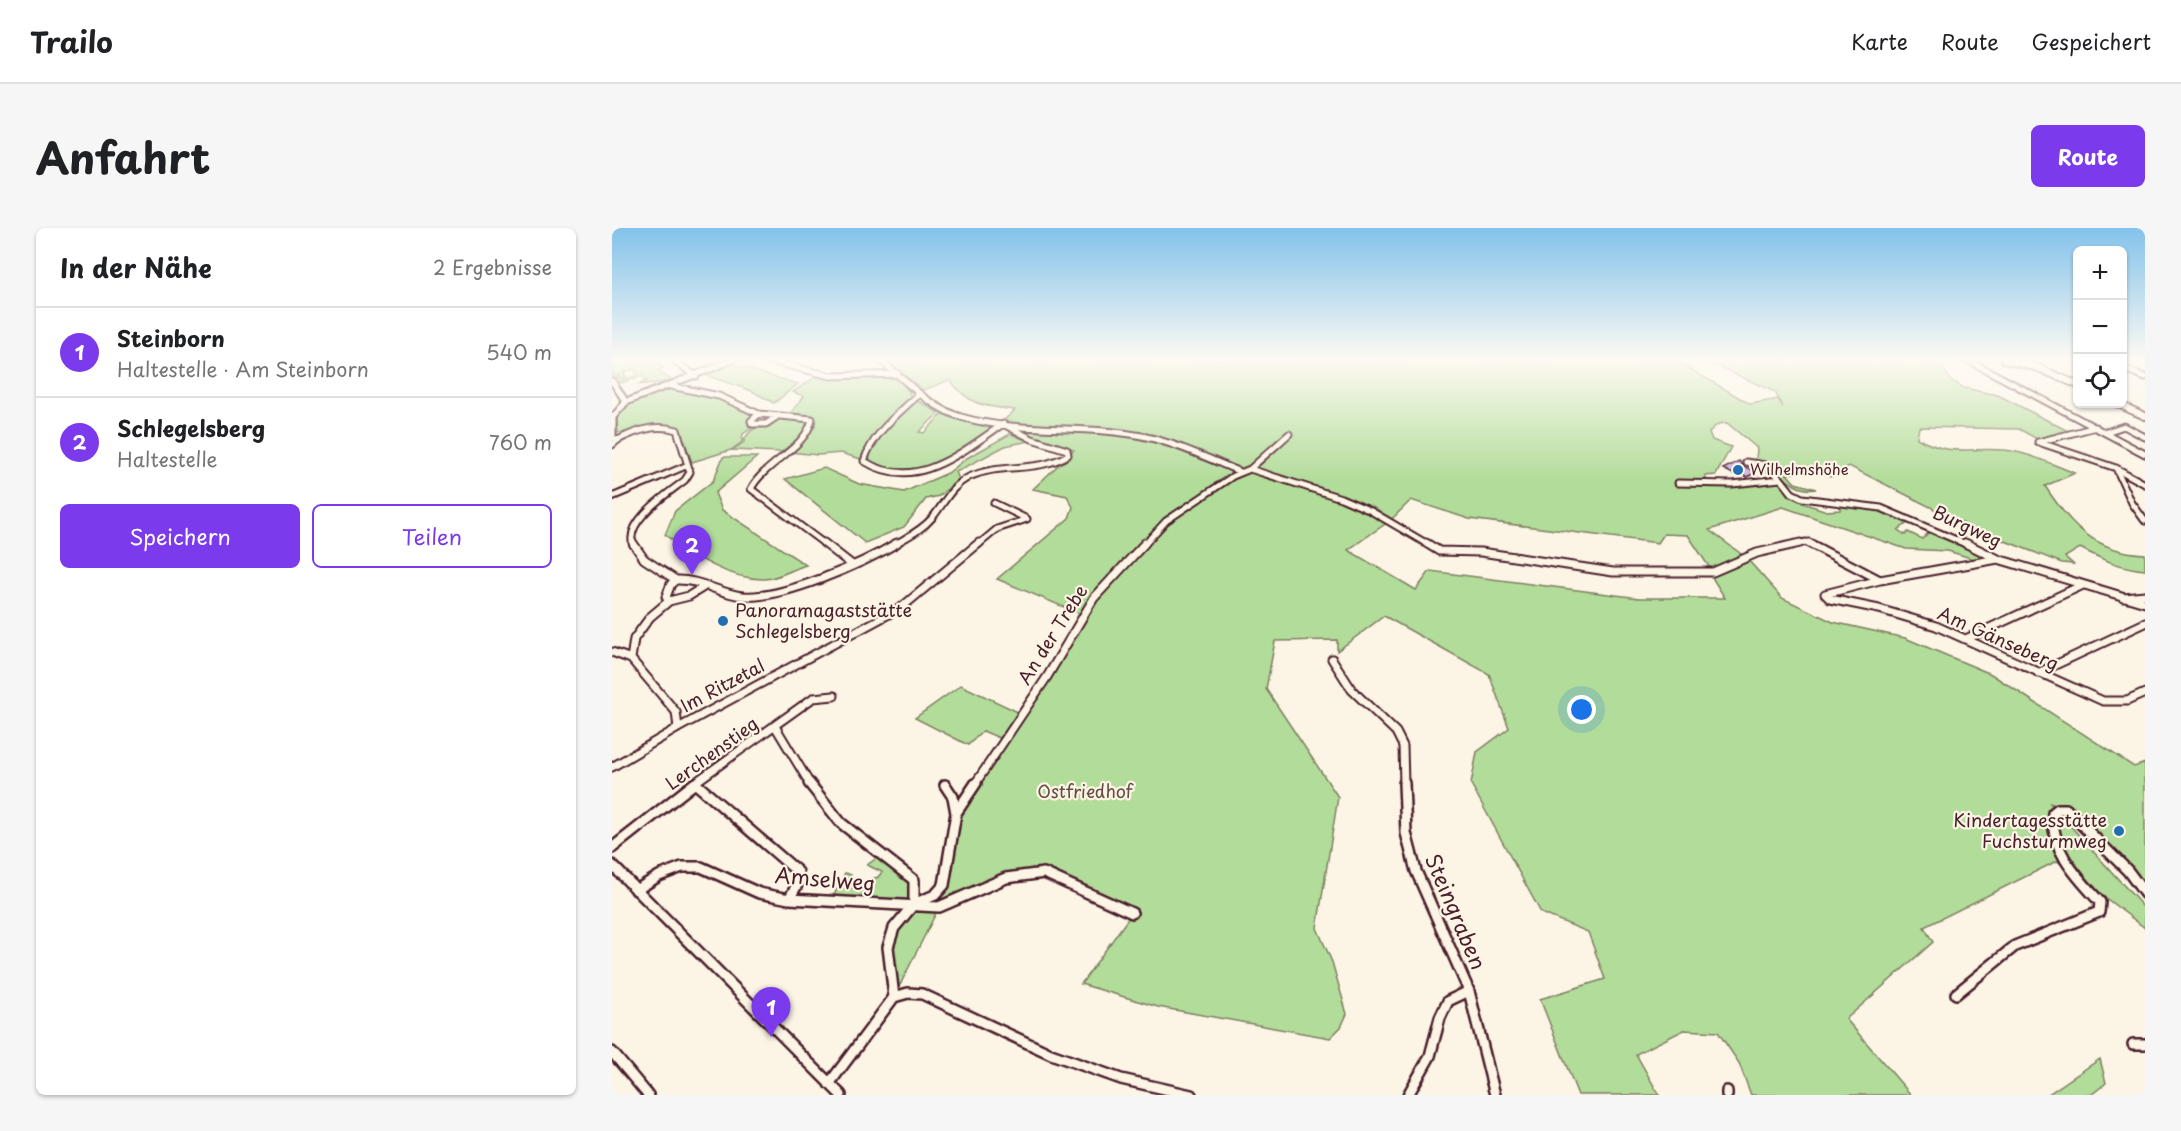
<!DOCTYPE html>
<html lang="de">
<head>
<meta charset="utf-8">
<style>
	body { margin:0; font-family:"Playpen Sans",sans-serif; background:#f6f6f6; color:#202124 }
	.controls { position:absolute; right:18px; top:18px; display:grid; overflow:hidden; border-radius:9px; box-shadow:0 2px 4px #0004 }
	.controls button { width:54px; height:54px; display:grid; place-items:center; padding:0; border:0; border-bottom:2px solid #e0e0e0; background:#fff; color:#202124; font:30px sans-serif }
	.you { position:absolute; left:970px; top:482px; width:21px; height:21px; margin:-15px; border:4px solid #fff; border-radius:50%; background:#1a73e8; box-shadow:0 0 0 9px #1a73e833 }
	.badge { display:grid; place-items:center; width:39px; height:39px; border-radius:50%; background:#7c3aed; color:#fff; font-size:20px; font-weight:700 }
	.pin { position:absolute; translate:-50% -50px; filter:drop-shadow(0 2px 3px #0008) }
	.pin::after { content:''; position:absolute; top:32px; width:21px; height:18px; background:inherit; clip-path:polygon(0 0,100% 0,50% 100%) }
	.list { margin:0; padding:0; list-style:none }
	h2 { display:flex; justify-content:space-between; align-items:center; height:78px; margin:0; padding:0 24px; font-size:26px }
	h2 small { font-size:20px; font-weight:400; color:#757577 }
	.list li { display:grid; grid-template-columns:39px 1fr auto; gap:18px; align-items:center; box-sizing:border-box; height:90px; padding:0 24px; border-top:2px solid #e0e0e0 }
	.list b { display:block; font-size:22px; white-space:nowrap }
	.list p { margin:0; font-size:20px; white-space:nowrap; color:#757577 }
	.list em { font-size:20px; font-style:normal; color:#757577 }
	.actions { display:flex; gap:12px; padding:18px 24px }
	.actions a { flex:1; padding:14px 0; border:2px solid #7c3aed; border-radius:9px; text-align:center; font-size:21px; color:#7c3aed }
	.actions .main { background:#7c3aed; color:#fff }
	.icon { flex:none; width:33px; height:33px; fill:none; stroke:currentColor; stroke-width:2; stroke-linecap:round; stroke-linejoin:round }
	.map { position:relative; flex:none; width:1533px; height:867px; overflow:hidden; border-radius:9px }
	header { display:flex; align-items:center; gap:36px; box-sizing:border-box; height:84px; padding:0 30px; background:#fff; border-bottom:2px solid #e0e0e0 }
	header strong { font-size:28px }
	nav { display:flex; gap:33px; margin-inline-start:auto; font-size:21px }
	.intro { display:flex; align-items:center; justify-content:space-between; box-sizing:border-box; height:144px; padding:0 36px }
	h1 { margin:0; font-size:42px }
	.button { padding:15px 27px; border-radius:9px; background:#7c3aed; color:#fff; font-size:21px; font-weight:700 }
	main { display:flex; gap:36px; padding:0 36px }
	aside { flex:1; background:#fff; border-radius:9px; box-shadow:0 2px 4px #0004 }
	.map>svg:first-child { display:block }
	.green { fill:#b2dc99; stroke:#7e7e62; stroke-width:1.5 }
	.building { fill:#d1b5e2; stroke:#4a1f2b; stroke-width:1.5 }
	.lines { fill:none; stroke-linecap:round; stroke-linejoin:round }
	.minor-far2-casing { stroke:#4a1f2b; stroke-width:9 }
	.minor-far1-casing { stroke:#4a1f2b; stroke-width:11 }
	.minor-casing { stroke:#4a1f2b; stroke-width:14 }
	.tertiary-casing { stroke:#4a1f2b; stroke-width:10 }
	.minor-far2 { stroke:#fcf5e5; stroke-width:5 }
	.minor-far1 { stroke:#fcf5e5; stroke-width:7 }
	.minor { stroke:#fcf5e5; stroke-width:9 }
	.tertiary { stroke:#fcf5e5; stroke-width:6 }
	.poi-dot { fill:#1f6fb2; stroke:#fcf5e5; stroke-width:2 }
	.labels { text-anchor:middle; stroke-width:4.5; stroke-linejoin:round; paint-order:stroke }
	.far-poi-label { font-size:15px; fill:#4a1f2b; stroke:#fcf5e5; text-anchor:start }
	.street-label { font-size:18px; fill:#4a1f2b; stroke:#fcf5e5 }
	.poi-label { font-size:18px; fill:#4a1f2b; stroke:#fcf5e5; text-anchor:start }
	.park-label { font-size:18px; fill:#644e46; stroke:#fcf5e5 }
	.near-street-label { font-size:21px; fill:#4a1f2b; stroke:#fcf5e5 }
</style>
</head>
<body>
<header>
<strong>Trailo</strong>
<nav><a>Karte</a><a>Route</a><a>Gespeichert</a></nav>
</header>
<div class="intro"><h1>Anfahrt</h1><a class="button">Route</a></div>
<main>
<aside>
<h2>In der Nähe<small>2 Ergebnisse</small></h2>
<ul class="list">
<li><span class="badge">1</span><div><b>Steinborn</b><p>Haltestelle · Am Steinborn</p></div><em>540 m</em></li>
<li><span class="badge">2</span><div><b>Schlegelsberg</b><p>Haltestelle</p></div><em>760 m</em></li>
</ul>
<div class="actions"><a class="main">Speichern</a><a>Teilen</a></div>
</aside>
<div class="map">
<svg width="1533" height="867" viewBox="0 0 1533 867">
	<rect width="100%" height="100%" fill="#fcf5e5"/>
	<filter id="ink" filterUnits="userSpaceOnUse"><feTurbulence type="fractalNoise" baseFrequency=".0167" numOctaves="2"/><feDisplacementMap in="SourceGraphic" scale="12" xChannelSelector="R" yChannelSelector="G"/><feConvolveMatrix kernelMatrix="1 2 1 2 8 2 1 2 1" color-interpolation-filters="sRGB"/></filter>
	<g filter="url(#ink)">
		<path class="green" d="M0 132H51L45 134 51 140 46 143 61 153C48 156 38 155 25 157L35 153 30 148 3 157 1 155 26 147 22 141 11 144 14 149 5 151 4 150 9 147 0 148 2 140 0 139Z
			M273 132H1063L1138 176 1166 171 1171 179 1163 164 1092 132H1307L1332 140 1338 152 1352 160 1386 167 1456 203 1425 211 1407 201 1307 199 1305 210C1337 229 1358 219 1392 222 1416 224 1441 237 1463 245L1433 258C1458 297 1483 324 1533 326V342C1509 340 1489 331 1468 320L1453 329 1461 336 1450 335 1362 301 1237 238 1218 249 1202 240 1177 246 1165 235 1183 255 1204 261C1178 265 1167 239 1144 231L1145 220 1115 195 1106 196 1097 204 1100 212 1119 219 1104 247 1093 248 1097 257 1168 254 1178 265 1189 271 1190 275 1215 283 1228 282V276L1262 280 1300 292 1286 302 1293 307 1296 304 1310 311 1317 304 1305 298 1309 296 1376 329 1365 332 1336 323 1294 321 1171 279 1097 302 1132 328 1099 342 1076 307 1052 306 1046 315 857 291 799 272 779 292 736 322 804 362 818 343 1027 370H1113L1101 351 1102 346 1136 332 1170 370 1221 394 1293 410 1379 446 1522 539 1533 535V660L1509 629 1484 609 1465 586 1453 576 1438 575 1533 681V700L1445 633 1312 699 1321 714 1234 791 1299 867H1139L1127 835 1106 804 1072 802 1024 826 1047 867H966L928 771 993 751 976 704 929 685 859 556 865 524 897 500 877 446 772 388 725 423V412L663 413 654 461 726 569 705 700 720 734 735 786 729 799 718 810 546 779 469 756 520 685 432 645 394 650 327 679 282 769C276 721 269 716 302 677L218 675 233 645 239 647 234 658 250 663 260 651 266 649 270 644 255 637 269 627 302 652 303 676 332 657 344 585 390 511 371 503 356 517 303 490 349 457 410 486 471 387 385 351 457 290 461 279 455 268 421 261 462 222 421 210 390 194 403 182C371 178 358 178 338 152L312 162Z
			M114 137H123L186 156 162 175 140 163 93 147Z
			M205 148 233 150 284 148 298 165V170L262 207 249 231 229 225 206 227 177 224 203 199 202 189 178 186 192 168 181 164Z
			M61 160 104 169 141 187 136 193 141 199 131 206 130 214 119 222 80 234 68 201 61 198 6 205 5 188 21 174Z
			M306 173 327 185 307 204 312 205 330 186 383 200C353 219 293 265 258 233 254 217 292 178 306 173Z
			M168 189 195 191 198 194 190 207 170 224 121 222 132 214C137 195 155 201 168 189Z
			M398 206 417 213 393 218 344 244 347 251 327 268 314 271 292 299 253 315 173 251 212 240 247 256 292 264 336 245 355 230Z
			M111 229H145L103 265 110 282 194 337C181 341 163 352 150 351 113 350 82 327 53 307L63 283 101 253Z
			M1488 831 1494 855 1479 867H1435Z"/>
		<path class="building" d="M1127 233 1131 238 1144 244 1135 249 1129 245 1121 246 1111 241Z"/>
		<g class="lines">
			<defs>
				<path id="minor-far2" d="M61 132 84 148
					M154 132 219 148 286 146
					M268 132C294 152 316 179 349 189 407 206 471 196 530 208 564 215 597 231 629 244
					M1356 132 1533 226
					M1510 140 1533 149
					M0 153 14 174
					M59 158 107 168 147 186 200 191C194 221 153 234 139 261L214 317
					M306 167C285 187 261 205 252 233 304 265 348 225 391 196
					M147 186 139 193 140 196H154L166 188
					M1484 199 1426 214 1504 240 1533 256
					M1494 204 1512 198 1533 209
					M6 212C25 202 44 196 65 202L78 244 73 252C57 265 12 293 21 317
					M0 217 6 212 1 210V189L14 174 121 132
					M1134 234 1154 237 1169 251
					M1504 240 1520 275 1533 293
					M638 241 729 270 759 283 817 317
					M1066 255 1120 256 1169 251 1180 265 1190 270 1269 280 1356 317
					M0 269 76 237
					M282 317C295 309 310 302 320 290 333 275 338 259 357 249 390 234 423 246 456 227L455 222 420 211 391 196
					M366 317 385 301 415 291 382 275
					M532 317 554 293 621 248 638 241 677 206
					M1181 317 1194 314 1200 317"/>
				<path id="minor-far1" d="M21 315 32 331 64 352
					M212 315 239 336
					M814 315 827 323 869 324 1001 344H1101L1145 325 1188 315
					M1197 315 1268 352
					M1353 315 1386 331 1533 375
					M1386 331 1268 352 1213 366 1218 371 1267 381 1324 398 1491 473H1515L1533 465
					M1511 369 1533 367
					M57 373 54 369 59 356 64 352C88 351 108 366 131 368 169 372 252 335 285 315
					M1356 410 1471 357
					M0 424 19 431
					M720 431 740 462 784 504 791 518 792 556
					M1426 445 1533 395
					M163 498 198 556
					M66 500 64 484 19 431 22 411 38 389 57 373 77 368 93 358
					M0 539 66 500 290 379 367 315
					M81 556 201 470 222 468
					M363 556 435 449 482 370 533 315"/>
				<path id="minor" d="M83 555 186 644 185 657 177 671
					M197 555 229 595 302 652V676
					M792 555 794 605 804 643 857 763 883 867
					M333 557 341 569 344 585
					M0 620 83 555
					M0 637 229 867
					M24 662 47 648 70 639H89L147 665 177 671 327 679 394 650 432 645 520 685
					M1344 766 1403 718 1487 684 1488 674C1464 648 1439 623 1441 585L1446 581H1454L1516 643 1533 666
					M282 769 296 765 310 766 439 826 509 851 579 867
					M1521 816H1533
					M0 824 36 867
					M217 856 282 769 276 719 282 700 302 676 323 667 332 657 344 585 364 555
					M1115 863V867
					M796 867 818 828 828 790 836 773 857 763"/>
				<path id="tertiary" d="M1393 132 1424 139 1466 157
					M1506 176 1533 188"/>
			</defs>
			<use href="#minor-far2" class="minor-far2-casing"/>
			<use href="#minor-far1" class="minor-far1-casing"/>
			<use href="#minor" class="minor-casing"/>
			<use href="#tertiary" class="tertiary-casing"/>
			<use href="#minor-far2" class="minor-far2"/>
			<use href="#minor-far1" class="minor-far1"/>
			<use href="#minor" class="minor"/>
			<use href="#tertiary" class="tertiary"/>
		</g>
	</g>
	<linearGradient id="sky" x2="0" y2="1"><stop stop-color="#83c2eb"/><stop offset="0.52" stop-color="#fefaf3"/><stop offset="1" stop-color="#fefaf3" stop-opacity="0"/></linearGradient>
	<rect width="1533" height="253" fill="url(#sky)"/>
	<g class="poi-dot">
		<circle cx="1126" cy="242" r="6"/>
		<circle cx="111" cy="393" r="6"/>
		<circle cx="1507" cy="603" r="6"/>
	</g>
	<g class="labels">
		<g class="far-poi-label">
			<text x="1138" y="247">Wilhelmshöhe</text>
		</g>
		<g class="street-label">
			<text transform="translate(1355 299) rotate(25)" y="6">Burgweg</text>
			<text transform="translate(441 407) rotate(-58)" y="6">An der Trebe</text>
			<text transform="translate(1386 411) rotate(24)" y="6">Am Gänseberg</text>
			<text transform="translate(111 458) rotate(-28)" y="6">Im Ritzetal</text>
			<text transform="translate(100 526) rotate(-36)" y="6">Lerchenstieg</text>
		</g>
		<g class="poi-label">
			<text x="123" y="389">Panoramagaststätte<tspan x="123" dy="21">Schlegelsberg</tspan></text>
			<text x="1495" y="599" text-anchor="end">Kindertagesstätte<tspan x="1495" dy="21">Fuchsturmweg</tspan></text>
		</g>
		<g class="park-label">
			<text x="473" y="570">Ostfriedhof</text>
		</g>
		<g class="near-street-label">
			<text transform="translate(213 652) rotate(5)" y="7">Amselweg</text>
			<text transform="translate(843 684) rotate(67)" y="7">Steingraben</text>
		</g>
	</g>
</svg>
<div class="controls">
<button>+</button>
<button>−</button>
<button><svg class="icon" aria-label="locate" viewBox="0 0 24 24"><circle cx="12" cy="12" r="6"/><path d="M12 2v4M12 18v4M2 12h4M18 12h4"/></svg></button>
</div>
<div class="you"></div>
<div class="pin badge" style="left:159px;top:809px">1</div>
<div class="pin badge" style="left:80px;top:347px">2</div>
</div>
</main>
</body>
</html>
